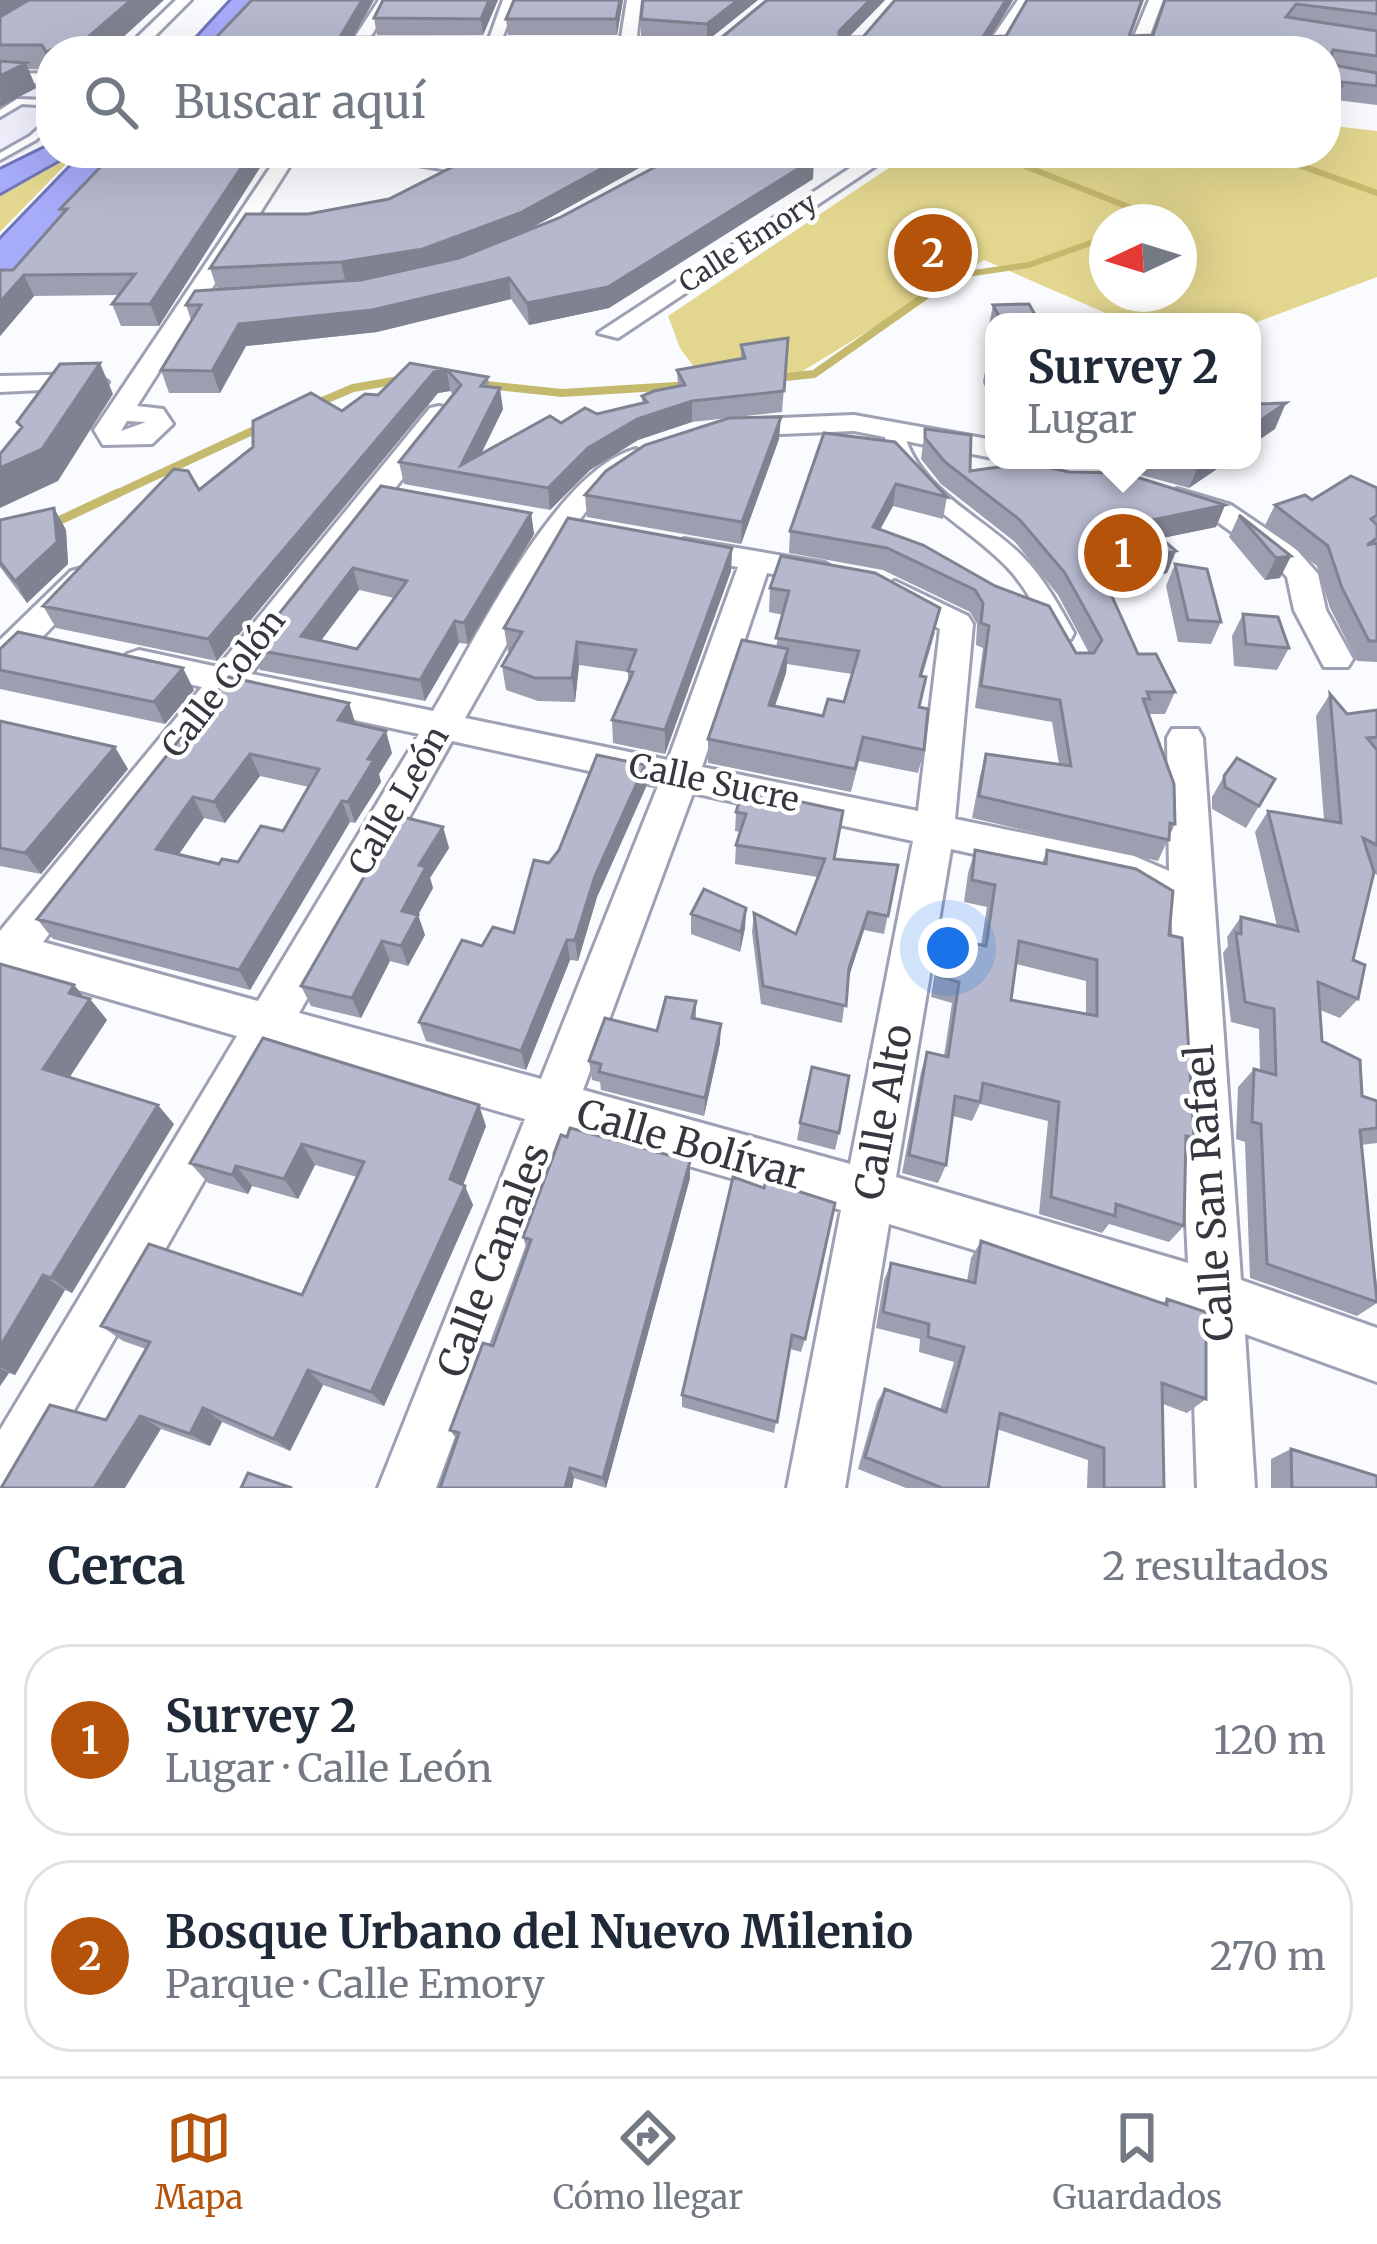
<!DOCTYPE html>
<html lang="es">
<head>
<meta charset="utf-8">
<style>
	body { margin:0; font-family:Merriweather,serif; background:#f6f6f7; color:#1f2937 }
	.compass { position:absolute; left:1089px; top:204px; width:108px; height:108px; border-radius:50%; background:#fff; box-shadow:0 12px 48px #0002; rotate:266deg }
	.you { position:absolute; left:948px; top:948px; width:42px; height:42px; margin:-30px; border:9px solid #fff; border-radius:50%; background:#1a73e8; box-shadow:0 0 0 18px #1a73e833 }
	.badge { display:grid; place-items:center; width:78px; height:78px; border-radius:50%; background:#b45309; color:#fff; font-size:39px; font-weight:700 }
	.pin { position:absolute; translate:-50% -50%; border:6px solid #fff; box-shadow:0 3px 12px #0006 }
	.popup { position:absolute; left:985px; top:313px; width:276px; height:156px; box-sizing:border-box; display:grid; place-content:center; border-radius:24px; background:#fff; filter:drop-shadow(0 3px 9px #0005); font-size:39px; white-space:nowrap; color:#747a83 }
	.popup b { font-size:45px; color:#1f2937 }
	.popup::after { content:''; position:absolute; left:50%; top:100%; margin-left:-24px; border:24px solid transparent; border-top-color:#fff }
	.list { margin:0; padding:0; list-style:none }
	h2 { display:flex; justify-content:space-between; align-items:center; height:156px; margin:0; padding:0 48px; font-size:51px }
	h2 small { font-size:39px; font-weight:400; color:#747a83 }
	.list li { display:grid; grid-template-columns:78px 1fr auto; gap:36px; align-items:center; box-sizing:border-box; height:192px; margin:0 24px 24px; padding:0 24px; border:3px solid #e0e1e3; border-radius:48px }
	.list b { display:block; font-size:45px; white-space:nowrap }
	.list p { margin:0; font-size:39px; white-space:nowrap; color:#747a83 }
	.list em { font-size:39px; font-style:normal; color:#747a83 }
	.icon { flex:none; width:66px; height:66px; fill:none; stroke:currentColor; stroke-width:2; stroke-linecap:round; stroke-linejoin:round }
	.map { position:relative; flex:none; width:1377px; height:1488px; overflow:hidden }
	.search { position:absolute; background:#fff; box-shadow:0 12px 48px #0002; left:36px; right:36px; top:36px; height:132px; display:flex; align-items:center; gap:30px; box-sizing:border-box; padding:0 42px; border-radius:48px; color:#747a83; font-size:45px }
	.sheet { height:588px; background:#fff }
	nav { display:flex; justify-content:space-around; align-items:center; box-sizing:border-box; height:168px; border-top:3px solid #e0e1e3; background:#fff; font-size:33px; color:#747a83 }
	nav a { display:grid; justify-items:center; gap:6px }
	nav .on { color:#b45309 }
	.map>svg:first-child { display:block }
	.built { fill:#eeeffb }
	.green { fill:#e3d78f; fill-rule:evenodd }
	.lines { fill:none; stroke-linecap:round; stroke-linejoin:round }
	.stream-far2 { stroke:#c5b96d; stroke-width:6 }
	.stream-far1 { stroke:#c5b96d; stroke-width:8 }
	.stream { stroke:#c5b96d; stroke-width:9 }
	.service-casing { stroke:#9ea1b4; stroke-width:6 }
	.pedestrian-casing { stroke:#9ea1b4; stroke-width:6 }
	.minor-casing { stroke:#9ea1b4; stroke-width:6 }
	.trunk-casing { stroke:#7075b8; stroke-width:6 }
	.service { fill:#fff; fill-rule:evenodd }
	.pedestrian { fill:#fff; fill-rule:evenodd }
	.minor { fill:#fff; fill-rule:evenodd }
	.trunk { fill:#a6abfa; fill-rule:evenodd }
	.wall { fill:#9d9fb1; fill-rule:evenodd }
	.shaded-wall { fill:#7f8290 }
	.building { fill:#b6b9ce; stroke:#7f8290; stroke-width:3; fill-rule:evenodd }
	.labels { text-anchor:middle; stroke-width:9; stroke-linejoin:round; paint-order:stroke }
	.far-street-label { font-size:27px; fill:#363840; stroke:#fff }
	.street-label { font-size:33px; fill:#363840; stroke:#fff }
	.near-street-label { font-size:39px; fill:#363840; stroke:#fff }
</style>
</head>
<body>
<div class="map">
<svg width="1377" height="1488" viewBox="0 0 1377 1488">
	<rect width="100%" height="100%" fill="#fafbff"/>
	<path class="built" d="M0 82 51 84V135L0 167Z"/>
	<path class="green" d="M1326 125 1377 131V277L1252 324 1126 322 984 260 780 385 696 370 680 348 668 316 911 153H1326ZM1107 222H1179V294H1107Z
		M69 153H77L0 232V190Z"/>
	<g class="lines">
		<path class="stream-far2" d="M1006 153 1017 163 1134 209 1132 222
			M1265 153 1377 193
			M930 292 953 276 1029 265 1107 237"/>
		<path class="stream-far1" d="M776 378 814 374 935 289
			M477 384 562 393 692 385
			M313 405 353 388 405 379
			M112 496 263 426"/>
		<path class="stream" d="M52 524 118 493"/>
		<defs>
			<path id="service" d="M17 99 51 100V106L22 104 0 117V110Z
				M51 117V125L36 140 0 160V153L30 136Z"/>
			<path id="pedestrian" d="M893 423 903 429C916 489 982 516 1022 556 1044 578 1059 606 1074 633L1071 639H1053C1039 614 1027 588 1007 567 965 523 896 494 883 429Z"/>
			<path id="minor" d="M176 0H191L140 51H123Z
				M379 0H393L362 51H346Z
				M503 0H517L500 44 486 47Z
				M627 0H641L636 44 628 49 620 44Z
				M1018 0H1032L999 51H983Z
				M1149 0H1163L1144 51H1128Z
				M0 72 51 74V84L0 82Z
				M280 153H298L137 406 163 409 173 424 152 444 103 445 94 430ZM127 421 145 422H146L121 431Z
				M348 153H431L481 168 471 174Z
				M873 153H895L618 338 598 333Z
				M95 374 108 382 104 387 0 392V376Z
				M439 406 448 408V420L251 674 433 711C475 641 556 469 636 449L650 457 604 489 572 529 465 718 668 760 738 567 673 555 669 548 684 539 825 563 841 573 825 583 767 573 702 767 918 811 940 629 884 598 879 591 895 581 968 616 973 624 955 819 1134 856 1169 871 1167 738 1172 729H1198L1203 738 1241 1280 1377 1328V1382L1245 1334 1255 1488H1197L1191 1316 889 1224 845 1488H787L841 1210 568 1131 436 1488H378L525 1119 279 1048 30 1488H0V1430L237 1036 19 973 0 984V931L202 687 127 670 122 662 127 654 139 650 218 667 430 408ZM235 694 419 734 258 1001 43 942ZM452 741 658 786 541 1079 299 1013ZM693 793 913 841 850 1164 583 1090ZM951 849 1126 887 1171 908 1188 1263 896 1177Z
				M854 415 988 439 994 443V460H1003L854 431 734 436 721 428 734 420Z
				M1177 489 1231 505 1296 549 1318 574 1326 610 1353 659 1348 667H1324L1294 610 1287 577 1274 563 1211 517 1167 504 1163 498Z
				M82 568 93 571 98 578 93 585 12 668 0 672V640L71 571Z"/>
			<path id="trunk" d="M232 0H257L212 51H185Z
				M51 145V153H71L0 193V170Z
				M84 153H118L13 269 0 272V240Z"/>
		</defs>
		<use href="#service" class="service-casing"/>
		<use href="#pedestrian" class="pedestrian-casing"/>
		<use href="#minor" class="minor-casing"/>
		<use href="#trunk" class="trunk-casing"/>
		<use href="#service" class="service"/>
		<use href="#pedestrian" class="pedestrian"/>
		<use href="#minor" class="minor"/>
		<use href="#trunk" class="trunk"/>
	</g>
	<path class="wall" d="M0 0 108 51H51V70L28 69 36 88 0 107Z
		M374 0 353 37 667 38 641 36V19L758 0 710 38H721L885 0 849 37H863L895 0H1013L991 37 1006 36 1027 0H1144L1131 36 1153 35 1165 0H1377V105L1336 100 1335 105 1326 104V51H203Z
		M383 0H498L483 35H377L374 18Z
		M514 0H623L617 35H508L506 19Z
		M666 153 526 231 559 218 670 159 678 153H854L836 164 800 155 813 179 609 308 529 325 511 299 377 332 246 346 220 393H169L161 370 191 320 186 305 217 289 210 268 308 214Z
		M263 163 159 326H121L112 304 119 295 34 296 0 336V270H13L62 215 60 209Z
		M993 305 1039 322H994V350L987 335Z
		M788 338 782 412 692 422 638 440 590 470 550 510 404 484 399 462 453 394 450 391 438 393 217 661 56 628 43 606 199 490 342 411 378 395 410 363 488 377 489 387 503 409 480 455 561 423 642 403V396L678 386 677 370 741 359V345Z
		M989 351H994V408L983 382Z
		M925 429 970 471 1225 505 1216 527 1161 538 1176 551 1167 573 1108 588 1138 654 1175 692 1165 714H1149L1175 824 1158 861 972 818 980 776 986 754 1059 764 1052 722 975 708 983 648 976 645 977 624 970 612 883 570 789 553 790 531 824 433 947 497 943 519 893 506 880 530 1076 653H1089L1058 595 1015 542 941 484 921 459Z
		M779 439 741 544 587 517 585 495Z
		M1048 460H1230L1189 488 1119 469 1052 468Z
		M381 486 531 513 534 534 468 644 459 643 425 701 260 670 251 649ZM359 590 394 598 357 649 321 641Z
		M1377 488V662L1357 661 1330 608 1317 566 1265 525 1275 505Z
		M54 508 66 530 68 564 27 603 0 567V520Z
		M1239 515 1291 556 1280 578 1265 580 1229 537Z
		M732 548 731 571 665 754 613 743 612 720 628 682V672L579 665 575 702 538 701 506 690 502 666 510 652H508L504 628Z
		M781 556 935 632 922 677 919 707 924 750 918 773 859 761 851 792 708 763V739L776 647 783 615 769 612 770 588ZM787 664 852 674 844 702 823 716 775 706 786 673Z
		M1175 564 1221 622 1211 644 1178 642 1166 586Z
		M1243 614 1289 648 1277 670 1234 666 1232 636Z
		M0 649 194 690 165 724 0 689Z
		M229 677 356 724 392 753 379 774 381 782 355 823 350 822 250 990 53 939 37 919ZM260 776 309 787 283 831 238 862 219 864 179 854 204 818 225 823Z
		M1330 694 1347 714 1377 710V875L1374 873 1353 960 1358 999 1340 1018 1320 1010 1322 1041 1362 1096 1377 1101V1143L1361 1145 1377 1287V1303L1357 1316 1250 1278 1245 1142 1236 1139 1238 1087 1254 1069 1260 1070 1259 1029 1231 1022 1223 953 1228 946 1227 937 1241 917 1277 926 1255 832 1268 811 1324 820 1316 716Z
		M0 721 128 769 41 874 0 866Z
		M645 765 646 787 597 897 578 961 570 960 526 1070 426 1041 419 1022 482 946 514 933 549 863Z
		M1224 776 1275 779 1246 828 1212 809V797Z
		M743 789 834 859 898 865 884 934 864 930 848 977 842 1023 761 1004 752 932 754 913 796 934 818 877 735 864 736 845 740 832 735 831 736 812Z
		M443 827 449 848 430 878 433 888 418 915 425 935 408 966 390 961 361 1018 311 1006 301 986Z
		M975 850 1042 863 1047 850 1169 935 1194 1138 1186 1147 1184 1226 1169 1242 1109 1224 1102 1233 1039 1214 1048 1121 980 1104 972 1121 953 1116 946 1165 938 1183 902 1173 921 1072 927 1052 944 1056 952 1003 931 997 937 958 944 937 981 945 987 907 964 902 968 873ZM1016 964 1086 981V1014L1011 1000Z
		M746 908 745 928 740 952 691 934V914Z
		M0 964 74 985 84 997 90 999 107 1020 69 1077 174 1124 72 1293 65 1290 15 1375 9 1373 0 1386Z
		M696 1001V1019L720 1043 704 1116 601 1090 600 1082 592 1080 589 1061 657 1031Z
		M263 1038 486 1126 463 1185 473 1205 384 1406 323 1385 290 1451 222 1422 210 1446 161 1429 106 1420 146 1349 123 1341 101 1326 302 1295 357 1177 315 1165 298 1199 252 1186 248 1194 208 1183 190 1163Z
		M800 1123 839 1133 835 1150 797 1140Z
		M733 1177 805 1339 801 1352 790 1349 774 1433 682 1407V1395Z
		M690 1178 606 1488 574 1478 572 1488H440L457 1440 450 1430 493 1346 527 1250 523 1237Z
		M981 1241 1163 1303 1167 1299 1206 1399 1187 1413 1163 1404 1164 1488H1087L1088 1460 997 1429 988 1488H906L858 1469 877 1402 885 1389 940 1410 954 1362 919 1352 920 1339 876 1328 884 1280 891 1263 967 1281 971 1258Z
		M1291 1449 1377 1488H1271V1459Z"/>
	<path class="shaded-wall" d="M0 0H41L0 28Z
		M131 0H164L108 51H80L78 46Z
		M362 0H374L345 51 340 37Z
		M489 0H498L483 35 481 19Z
		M620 0H623L617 35 616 19Z
		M738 0H758L707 41V24Z
		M870 0H885L838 48 839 31Z
		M1006 0H1013L982 51 983 37Z
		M59 46 61 51H51V65L46 52Z
		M26 63 36 88 0 107V76Z
		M251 153H260L263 163 159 326 150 304Z
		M630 153H666L522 233 427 270 346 284 341 262Z
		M837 153H854L836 164Z
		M814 159 813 179 609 308 529 325 527 303Z
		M24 275 34 296 0 336V302Z
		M509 278 511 299 377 332 246 346 220 393 212 371 239 324Z
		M100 363 113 394 58 481 0 508V468Z
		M447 370 450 391 438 393 217 661 208 639 434 372Z
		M500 388 503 409 471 475 461 465Z
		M692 401V422L638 440 590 470 550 510 548 488 588 448 637 419Z
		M1286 403 1275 429 1252 445V426Z
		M781 417 779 439 741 544 742 522Z
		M1202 460H1230L1189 488 1200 462Z
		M896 484 893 506 871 545 873 527Z
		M1225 505 1216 527 1134 544 1142 522Z
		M54 508 66 530 68 564 27 603 15 581Z
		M531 513 534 534 468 644 464 623Z
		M732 548 731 571 665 754V730Z
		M1176 551 1167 573 1107 588 1115 566Z
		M1291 556 1280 578 1265 580 1276 558Z
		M353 568 359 590 308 657 301 636Z
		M455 621 459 643 425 701 420 680Z
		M577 642 579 665 575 702 572 678Z
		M788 649 786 673 767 729 769 705Z
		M183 668 194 690 165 724 154 702Z
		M349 703 356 725 338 720Z
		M386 731 392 753 379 774 381 782 355 823 348 802 368 759Z
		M115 747 128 769 41 874 25 853Z
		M250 754 260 776 225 823 214 802Z
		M645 765 646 787 597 897 578 961 575 940 595 876Z
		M193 797 204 818 168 870 156 849Z
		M342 801 350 822 250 990 239 970Z
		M443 827 449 848 430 878 433 888 418 915 425 935 408 966 401 946 402 911 419 865Z
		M746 908 745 928 740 952 741 932Z
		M868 912 864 930 846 986 849 968Z
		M567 940 570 960 526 1070 521 1051Z
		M382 941 390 961 361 1018 352 998Z
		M74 985 88 1002 90 999 107 1020 62 1089 43 1069 69 993Z
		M721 1024 720 1043 704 1116 705 1098Z
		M158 1105 174 1124 72 1293 51 1278Z
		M479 1105 486 1126 458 1198 450 1179Z
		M302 1144 315 1165 298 1199 284 1179Z
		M690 1161V1178L606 1488 603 1478Z
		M236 1166 252 1186 248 1194 232 1175Z
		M465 1186 473 1205 384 1406 371 1392Z
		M43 1275 65 1290 15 1375 0 1367V1347Z
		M0 1368 9 1373 0 1386Z
		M308 1370 323 1385 290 1451 274 1439Z
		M203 1408 222 1422 210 1446 190 1434Z
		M140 1416 161 1429 125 1488H94Z
		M570 1468 574 1478 572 1488H565Z"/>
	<path class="building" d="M29 0H131L78 46H59L46 52 42 45H0V17Z
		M252 0H362L340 37 721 38 767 0H870L839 31V37H863L895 0H1006L983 37 1006 36 1027 0H1142L1129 36 1153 35 1165 0H1377V14L1296 4 1286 17 1377 31V56L1333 50 1328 64 1377 73V86L1342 82V86L1326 84V51H203Z
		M383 0H489L481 19 374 18Z
		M514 0H620L616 19H506Z
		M643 0H738L707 24 641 19Z
		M0 61 26 63 0 76Z
		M114 153H251L150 304H112L135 274 24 275 0 302V270H13L67 209H60Z
		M480 153H630L520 213 423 249 341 262 210 268 246 214H308L389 199Z
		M678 153H793L814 159 608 287 527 303 509 278 372 310 239 324 212 371 161 370 201 305H186L195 291 361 280 459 258 559 218 670 159Z
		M1029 304 1039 322H1002L993 305Z
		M788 338 784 391 692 401 637 419 588 448 548 488 399 462 461 385 447 370 434 372 208 639 43 606 174 469 188 471 199 490 253 447V421L311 393 342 411 365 394 378 395 410 363 488 377 481 386 500 388 461 465 550 416 561 423 585 408 597 414 647 402 642 396 654 391 685 385 677 370 745 358 741 345Z
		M100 363 42 449 0 468V454L22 427 17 422 60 364Z
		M1286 403 1252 426V404Z
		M781 417 742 522 585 495 606 471 645 445 729 418Z
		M925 429 971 435 970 471 1028 463 1069 472 1124 473 1225 505 1142 522 1176 551 1115 566 1091 550 1138 654H1156L1175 692H1147L1150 699H1143L1174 784 1175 824 1170 823 1169 840 979 796 986 754 1071 766 1060 700 981 686 989 626 981 623 983 603 975 590 887 548 790 531 824 433 895 442 947 497 896 484 873 527 923 545 995 586 1049 606 1076 653H1094L1102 640 1065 573 1020 520 945 462 925 438Z
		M1351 476 1377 488V515L1371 519 1377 525V538L1367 545 1377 543V641H1369L1342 588 1328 546 1275 505 1305 495 1312 500Z
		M381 486 531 513 464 623 455 621 420 680 251 649ZM353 568 407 581 357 649 301 636Z
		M54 508 57 542 15 581 0 562V520Z
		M1239 515 1291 556 1276 558Z
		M568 518 732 548 665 730 612 720 633 672 628 671 636 650 577 642 572 678H535L502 666 522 632 504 628Z
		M781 556 875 573 940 608 920 676 926 677 919 707 928 709 924 750 863 737 855 769 708 739 742 640 788 649 769 705 823 716 828 699 844 702 859 651 776 638 789 591 770 588Z
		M1175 564 1207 569 1221 622 1188 620Z
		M1243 614 1278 617 1289 648 1246 644Z
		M18 632 183 668 154 702 0 670V649Z
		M229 677 349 703 338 720 386 731 368 759 374 760 348 802 342 801 239 970 37 919ZM250 754 319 769 283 831 261 826 238 862 222 859 219 864 156 849 193 797 214 802Z
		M1330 694 1347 714 1377 710V737L1367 738 1377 750V845L1363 838 1374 872 1353 960 1365 965 1358 999 1318 982 1322 1041 1360 1060 1362 1096 1377 1101V1128L1360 1130 1377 1302 1267 1264 1261 1124 1252 1122 1254 1069 1276 1075 1274 1009 1245 1002 1236 933 1241 934V917L1298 931 1268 811 1341 823Z
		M0 721 115 747 25 853 0 848Z
		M597 755 645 765 595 876 575 940H567L521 1051 419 1022 462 940 482 946 493 927 514 933 534 860 549 863 559 850Z
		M1237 758 1275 779 1259 806 1225 787 1224 776Z
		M743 789 843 811 834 859 898 865 888 916 868 912 849 968 846 1006 763 986 754 913 796 934 825 859 736 845 746 814 736 812Z
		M399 816 443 827 419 865 426 867 402 911 418 915 401 946 382 941 352 998 301 986Z
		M975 850 1046 864 1047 850 1136 869 1173 891 1169 935 1182 938 1194 1138 1186 1136 1184 1226 1116 1204 1115 1216 1051 1197 1059 1102 983 1083 980 1102 955 1096 946 1165 909 1155 927 1052 948 1057 959 982 938 976 944 937 986 946 995 885 972 880ZM1019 941 1097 960V1016L1011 1000Z
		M704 889 746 908 741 932 691 914Z
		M0 964 74 985 69 993 90 999 43 1069 158 1105 51 1278 43 1275 0 1347Z
		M666 997 696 1001 692 1018 721 1024 705 1098 599 1072 601 1064 589 1061 605 1018 657 1031Z
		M263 1038 479 1105 450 1179 465 1186 371 1392 308 1370 274 1439 203 1408 190 1434 140 1416 94 1488H1L50 1405 106 1420 150 1342 101 1326 149 1244 302 1295 364 1162 302 1144 284 1179 236 1166 232 1175 190 1163Z
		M812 1067 849 1076 839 1133 800 1123Z
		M570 1128 690 1161 603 1478 570 1468 565 1488H440L459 1433 450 1430 483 1343 493 1346 531 1240 523 1237 561 1135 567 1137Z
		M733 1177 764 1188 766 1181 835 1203 805 1339 792 1335 777 1422 682 1395Z
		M981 1241 1167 1305V1299L1206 1312V1399L1162 1383 1164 1488H1104V1448L1000 1413 988 1488H942L865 1457 885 1389 946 1412 964 1347 928 1337 929 1324 883 1312 891 1263 975 1283Z
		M1291 1449 1377 1476V1488H1292Z
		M248 1473 292 1488H241Z"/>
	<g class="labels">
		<g class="far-street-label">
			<text transform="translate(748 243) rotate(-33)" y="9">Calle Emory</text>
		</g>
		<g class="street-label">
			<text transform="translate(223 683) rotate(-52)" y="12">Calle Colón</text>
			<text transform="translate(714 782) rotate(12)" y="12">Calle Sucre</text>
			<text transform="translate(398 800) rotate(-60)" y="12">Calle León</text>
		</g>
		<g class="near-street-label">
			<text transform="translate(883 1112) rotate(-80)" y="14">Calle Alto</text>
			<text transform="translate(691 1144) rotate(16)" y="14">Calle Bolívar</text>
			<text transform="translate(1209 1193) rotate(-94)" y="14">Calle San Rafael</text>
			<text transform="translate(493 1260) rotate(-69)" y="14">Calle Canales</text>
		</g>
	</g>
</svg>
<svg class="compass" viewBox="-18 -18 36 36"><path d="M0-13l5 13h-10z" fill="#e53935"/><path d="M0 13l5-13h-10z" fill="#747a83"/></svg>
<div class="you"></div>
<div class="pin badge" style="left:1123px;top:553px">1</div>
<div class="popup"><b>Survey 2</b>Lugar</div>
<div class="pin badge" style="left:933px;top:253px">2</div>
<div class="search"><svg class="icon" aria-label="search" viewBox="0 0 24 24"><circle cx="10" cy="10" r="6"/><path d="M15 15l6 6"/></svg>Buscar aquí</div>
</div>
<section class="sheet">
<h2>Cerca<small>2 resultados</small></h2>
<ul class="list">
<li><span class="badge">1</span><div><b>Survey 2</b><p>Lugar · Calle León</p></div><em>120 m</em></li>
<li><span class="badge">2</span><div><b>Bosque Urbano del Nuevo Milenio</b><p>Parque · Calle Emory</p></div><em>270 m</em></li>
</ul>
</section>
<nav>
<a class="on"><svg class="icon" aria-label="map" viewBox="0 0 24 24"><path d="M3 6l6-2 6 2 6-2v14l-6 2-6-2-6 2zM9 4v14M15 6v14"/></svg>Mapa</a>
<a><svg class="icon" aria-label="directions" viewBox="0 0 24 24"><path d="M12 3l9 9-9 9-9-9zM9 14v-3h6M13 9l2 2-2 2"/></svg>Cómo llegar</a>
<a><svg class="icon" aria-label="saved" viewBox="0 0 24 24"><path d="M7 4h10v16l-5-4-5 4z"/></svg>Guardados</a>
</nav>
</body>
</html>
